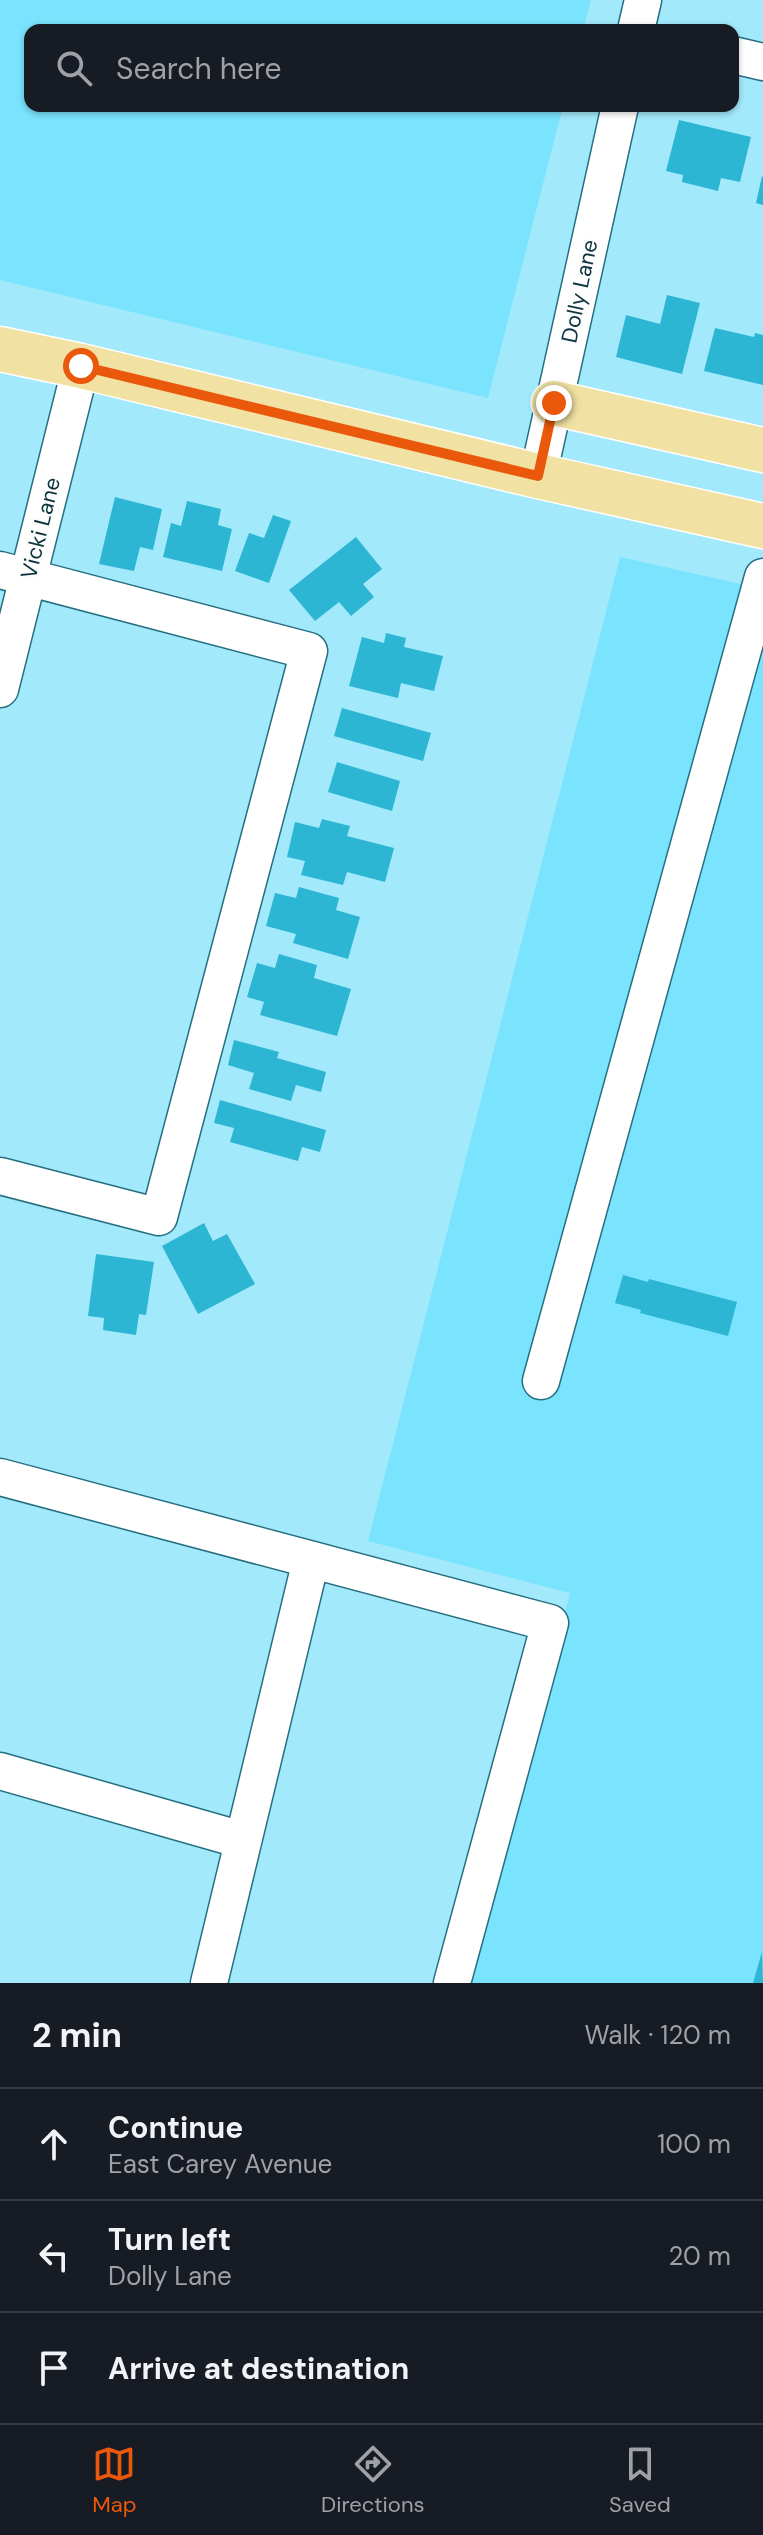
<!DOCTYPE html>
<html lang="en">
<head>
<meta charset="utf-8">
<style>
	body { margin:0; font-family:"DM Sans",sans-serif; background:#20242c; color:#f1f3f6 }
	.stop { position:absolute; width:24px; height:24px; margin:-18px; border:6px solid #ea580c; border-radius:50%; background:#fff }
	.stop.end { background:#ea580c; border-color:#fff; box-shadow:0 2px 8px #0008 }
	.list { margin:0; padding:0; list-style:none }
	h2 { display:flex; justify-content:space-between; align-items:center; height:104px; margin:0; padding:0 32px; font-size:34px }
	h2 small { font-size:26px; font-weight:400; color:#9ea1a6 }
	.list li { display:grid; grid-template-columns:52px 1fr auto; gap:24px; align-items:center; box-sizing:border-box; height:112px; padding:0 32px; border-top:2px solid #363941 }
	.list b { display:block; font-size:30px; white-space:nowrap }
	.list p { margin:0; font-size:26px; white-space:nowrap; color:#9ea1a6 }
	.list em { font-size:26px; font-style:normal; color:#9ea1a6 }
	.icon { flex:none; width:44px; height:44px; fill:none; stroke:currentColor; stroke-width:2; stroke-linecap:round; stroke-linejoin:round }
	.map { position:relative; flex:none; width:763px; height:1983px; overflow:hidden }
	.search { position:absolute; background:#171b24; box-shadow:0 2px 6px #0004; left:24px; right:24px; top:24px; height:88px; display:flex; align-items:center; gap:20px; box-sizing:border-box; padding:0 28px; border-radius:16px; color:#9ea1a6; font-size:30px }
	.sheet { height:440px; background:#171b24 }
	nav { display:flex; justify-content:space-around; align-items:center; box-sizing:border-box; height:112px; border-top:2px solid #363941; background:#171b24; font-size:22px; color:#9ea1a6 }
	nav a { display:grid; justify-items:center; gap:4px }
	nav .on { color:#ea580c }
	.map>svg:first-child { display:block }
	.built { fill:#7ae3fd }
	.building { fill:#2cb6d4 }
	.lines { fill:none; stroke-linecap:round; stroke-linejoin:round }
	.minor-casing { stroke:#266f80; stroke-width:39 }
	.major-casing { stroke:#fff; stroke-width:47 }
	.minor { stroke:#fff; stroke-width:36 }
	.major { stroke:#f1e2a3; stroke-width:44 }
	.route { stroke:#ea580c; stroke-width:10 }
	.labels { text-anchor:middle; stroke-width:6; stroke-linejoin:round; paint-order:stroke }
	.street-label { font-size:22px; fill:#0b343e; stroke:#fdfdfd }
</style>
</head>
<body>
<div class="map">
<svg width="763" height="1983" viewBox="0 0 763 1983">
	<rect width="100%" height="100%" fill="#a2e9fc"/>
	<path class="built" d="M0 0H591L583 30H30V106H563L488 398 0 280Z
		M620 557 763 589V1983H470L570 1593 368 1541Z"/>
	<path class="building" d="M679 120 751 137 740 182 721 178 718 191 682 182 683 175 666 171Z
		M762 176 763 177V205L756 203Z
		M667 295 700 303 682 374 616 357 626 315 660 324Z
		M715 328 754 337 755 333 763 335V385L704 371Z
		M115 497 162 509 153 550 140 547 134 571 99 564Z
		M187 501 221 509 218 525 232 529 222 571 163 557 171 523 181 526Z
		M273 515 291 521 269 583 235 571 249 533 264 538Z
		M356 537 382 569 363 584 374 597 351 616 339 602 315 621 289 590Z
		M386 633 406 638 404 647 443 656 434 691 401 683 398 698 349 686 362 637 384 643Z
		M342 708 431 733 423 761 334 736Z
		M337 762 400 781 392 811 328 792Z
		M322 819 350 826 347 836 394 848 385 882 347 872 343 885 301 875 305 861 287 857 295 822 319 828Z
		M299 887 339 898 336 910 360 917 348 959 293 943 296 934 266 926 275 893 296 898Z
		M279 954 317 965 314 978 351 989 337 1036 260 1015 264 1002 247 997 257 963 275 968Z
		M234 1040 279 1052 277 1058 326 1072 321 1092 296 1085 291 1101 249 1089 254 1073 228 1065Z
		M220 1100 326 1130 320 1152 302 1147 298 1161 230 1142 234 1128 214 1123Z
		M204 1223 213 1241 227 1234 255 1284 198 1314 162 1246Z
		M96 1254 154 1262 146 1315 139 1314 136 1335 103 1330 104 1318 88 1316Z
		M623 1275 648 1282 649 1279 737 1302 728 1336 640 1313 641 1310 615 1303Z
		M762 1952 763 1983H753Z"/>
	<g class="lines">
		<defs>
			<path id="minor" d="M636 30 643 0
				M733 55 763 62
				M538 476 620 106
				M0 570 309 651 159 1217 0 1176
				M0 689 81 366
				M541 1381 763 577
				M0 1477 550 1623 452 1983
				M0 1771 242 1840
				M209 1983 311 1560"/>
			<path id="major" d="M0 349 81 366 538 476 763 526
				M554 403 763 450"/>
		</defs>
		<use href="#minor" class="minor-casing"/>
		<use href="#major" class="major-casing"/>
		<use href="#minor" class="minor"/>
		<use href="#major" class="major"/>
	</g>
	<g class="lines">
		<path class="route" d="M81 366 538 476 554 403"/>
	</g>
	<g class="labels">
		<g class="street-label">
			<text transform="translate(579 291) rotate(-78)" y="8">Dolly Lane</text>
			<text transform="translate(40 528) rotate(-76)" y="8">Vicki Lane</text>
		</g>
	</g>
</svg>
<div class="stop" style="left:81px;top:366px"></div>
<div class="stop end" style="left:554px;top:403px"></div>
<div class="search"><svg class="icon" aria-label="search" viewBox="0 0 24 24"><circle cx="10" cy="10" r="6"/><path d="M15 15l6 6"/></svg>Search here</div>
</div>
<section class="sheet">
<h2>2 min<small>Walk · 120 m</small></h2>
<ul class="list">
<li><svg class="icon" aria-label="ahead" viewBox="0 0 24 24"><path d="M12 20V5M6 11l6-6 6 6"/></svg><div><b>Continue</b><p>East Carey Avenue</p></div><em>100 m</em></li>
<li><svg class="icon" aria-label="left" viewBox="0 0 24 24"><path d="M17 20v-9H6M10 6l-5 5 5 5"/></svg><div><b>Turn left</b><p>Dolly Lane</p></div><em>20 m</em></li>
<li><svg class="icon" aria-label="arrive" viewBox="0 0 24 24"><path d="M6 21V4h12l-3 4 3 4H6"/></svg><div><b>Arrive at destination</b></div></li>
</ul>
</section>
<nav>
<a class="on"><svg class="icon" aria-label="map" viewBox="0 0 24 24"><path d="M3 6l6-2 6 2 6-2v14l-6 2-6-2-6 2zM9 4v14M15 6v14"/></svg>Map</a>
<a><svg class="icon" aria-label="directions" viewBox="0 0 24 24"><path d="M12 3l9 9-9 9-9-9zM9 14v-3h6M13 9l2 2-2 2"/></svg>Directions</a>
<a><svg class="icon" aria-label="saved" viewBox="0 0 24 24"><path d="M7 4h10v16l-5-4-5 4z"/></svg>Saved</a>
</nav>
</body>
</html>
